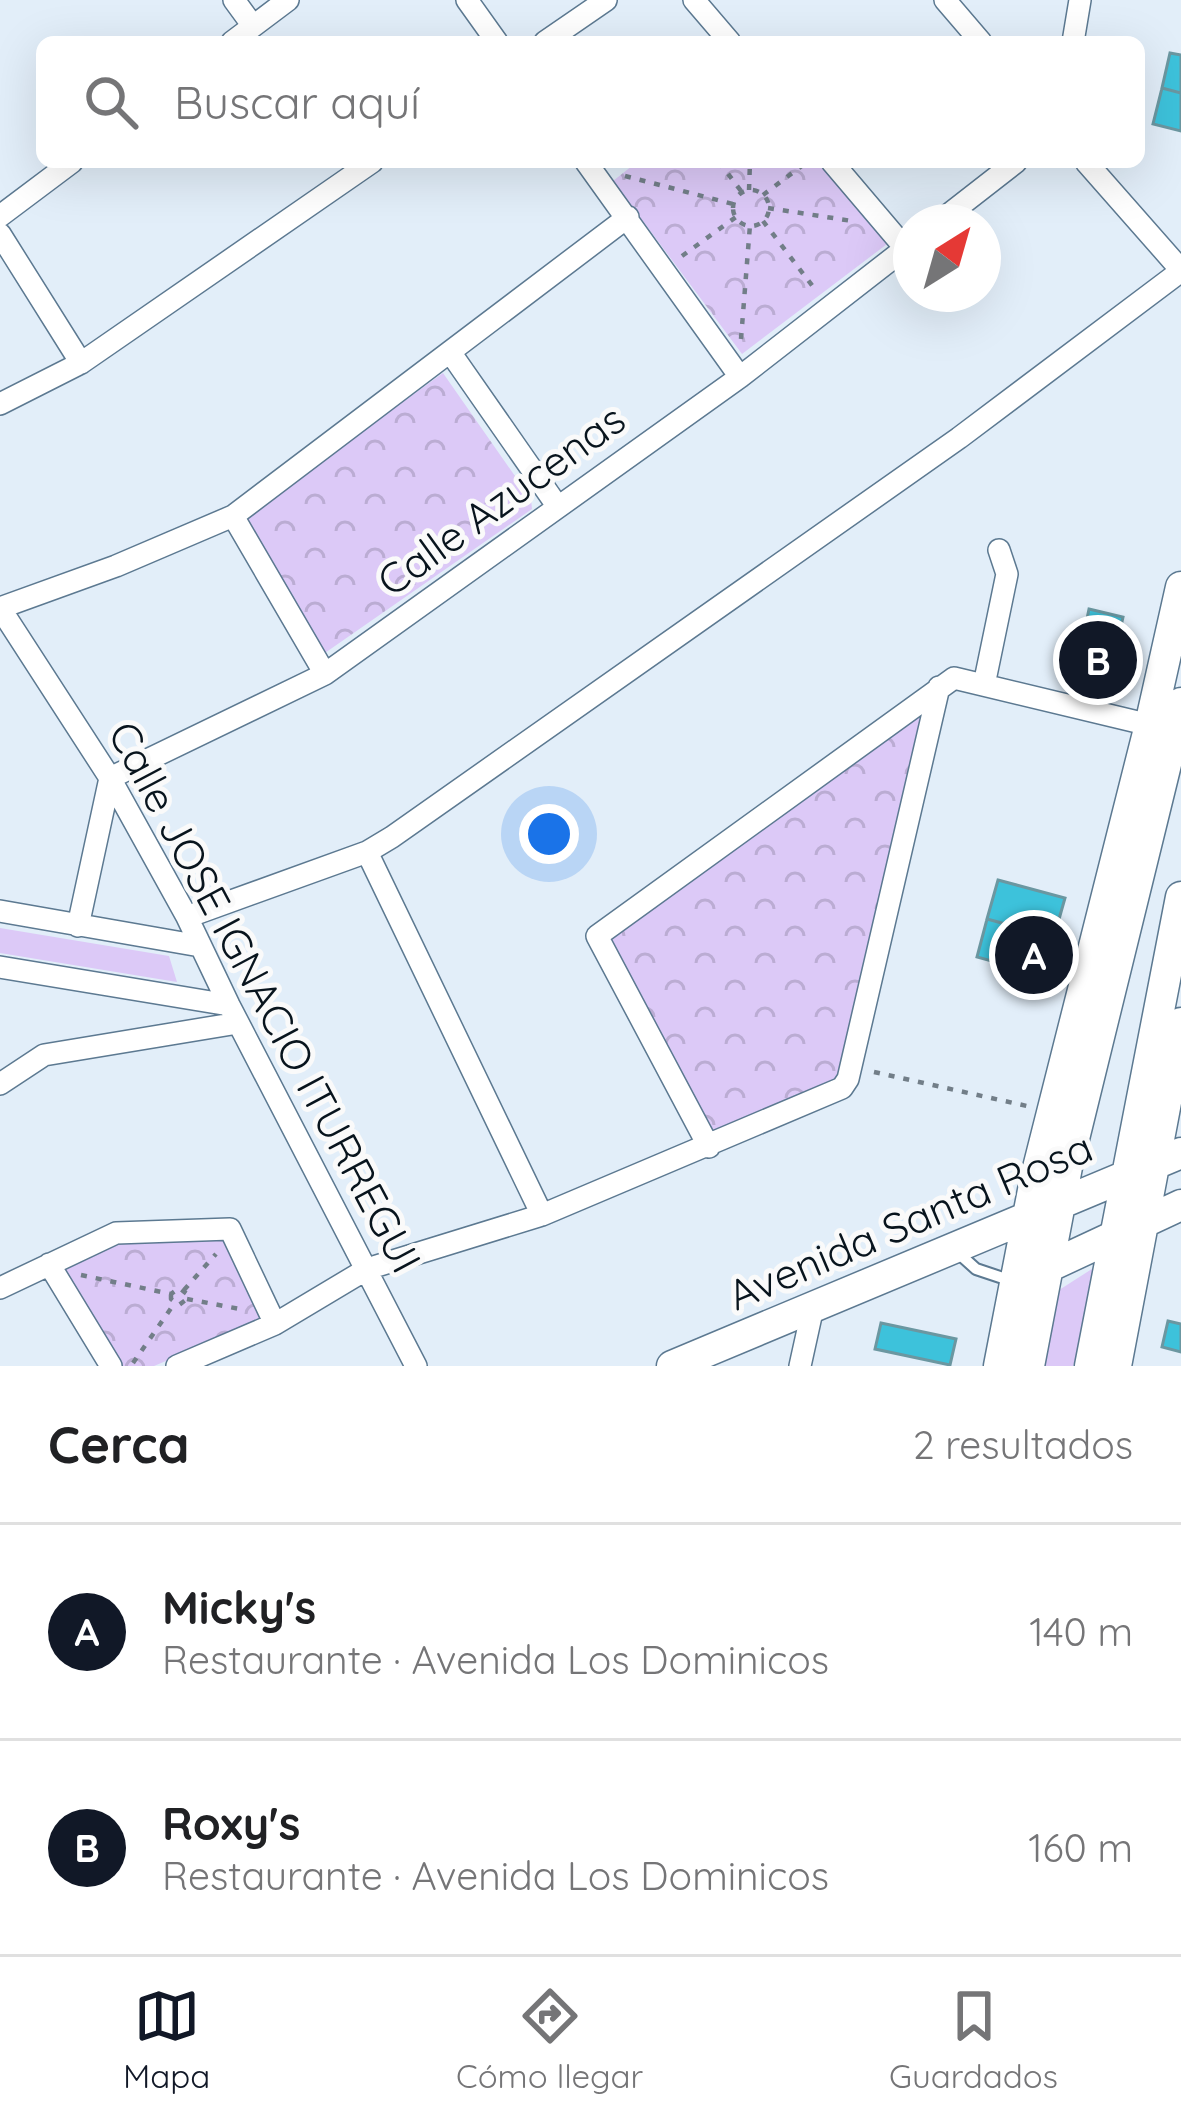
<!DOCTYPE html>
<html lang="es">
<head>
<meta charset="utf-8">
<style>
	body { margin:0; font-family:Quicksand,sans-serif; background:#f2f2f2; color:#202124 }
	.compass { position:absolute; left:893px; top:204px; width:108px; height:108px; border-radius:50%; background:#fff; box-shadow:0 12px 48px #0002; rotate:37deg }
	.you { position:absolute; left:549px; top:834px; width:42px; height:42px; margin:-30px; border:9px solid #fff; border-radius:50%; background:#1a73e8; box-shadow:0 0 0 18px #1a73e833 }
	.badge { display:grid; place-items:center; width:78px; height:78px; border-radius:50%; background:#111827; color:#fff; font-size:39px; font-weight:700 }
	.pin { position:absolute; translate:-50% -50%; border:6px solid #fff; box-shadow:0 3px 12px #0006 }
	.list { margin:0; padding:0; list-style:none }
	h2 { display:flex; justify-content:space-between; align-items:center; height:156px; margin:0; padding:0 48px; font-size:51px }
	h2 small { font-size:39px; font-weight:400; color:#757577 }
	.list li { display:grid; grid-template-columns:78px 1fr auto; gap:36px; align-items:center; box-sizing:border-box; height:216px; padding:0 48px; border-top:3px solid #e0e0e0 }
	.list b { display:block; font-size:45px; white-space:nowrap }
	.list p { margin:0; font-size:39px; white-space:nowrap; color:#757577 }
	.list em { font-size:39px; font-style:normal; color:#757577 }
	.icon { flex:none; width:66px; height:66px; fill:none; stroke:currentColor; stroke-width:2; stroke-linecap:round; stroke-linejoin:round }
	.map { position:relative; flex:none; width:1181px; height:1366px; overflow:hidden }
	.search { position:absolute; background:#fff; box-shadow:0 12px 48px #0002; left:36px; right:36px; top:36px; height:132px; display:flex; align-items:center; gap:30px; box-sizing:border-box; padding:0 42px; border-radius:18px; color:#757577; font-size:45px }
	.sheet { height:588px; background:#fff }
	nav { display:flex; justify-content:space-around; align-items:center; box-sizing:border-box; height:168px; border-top:3px solid #e0e0e0; background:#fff; font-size:33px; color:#757577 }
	nav a { display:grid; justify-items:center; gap:6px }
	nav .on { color:#111827 }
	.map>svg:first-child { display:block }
	.grass { fill:#dcc9f7 }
	.forest { fill:url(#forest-crowns) }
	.building { fill:#3dc2db; stroke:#6b97a1; stroke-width:3 }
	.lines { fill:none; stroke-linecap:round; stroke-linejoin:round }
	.lane-casing { stroke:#5c7991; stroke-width:14 }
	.street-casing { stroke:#5c7991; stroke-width:24 }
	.secondary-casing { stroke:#5c7991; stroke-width:33 }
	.path { stroke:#727e88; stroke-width:4.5; stroke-dasharray:6 9; stroke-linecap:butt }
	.lane { stroke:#fff; stroke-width:10 }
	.street { stroke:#fff; stroke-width:21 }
	.secondary { stroke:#fff; stroke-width:30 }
	.labels { text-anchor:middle; stroke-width:10; stroke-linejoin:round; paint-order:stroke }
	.street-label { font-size:42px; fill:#08141d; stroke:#fafafa }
</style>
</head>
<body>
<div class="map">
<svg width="1181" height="1366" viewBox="0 0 1181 1366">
	<defs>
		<pattern id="forest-crowns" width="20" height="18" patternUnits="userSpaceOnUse" patternTransform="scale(3)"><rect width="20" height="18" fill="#dcc9f7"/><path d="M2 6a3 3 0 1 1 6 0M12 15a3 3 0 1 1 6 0" fill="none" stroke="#bbacd3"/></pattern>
	</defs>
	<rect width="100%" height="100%" fill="#e2eef9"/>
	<path class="grass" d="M0 928 169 956 177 982 0 953Z
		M1095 1267 1092 1303 1073 1366H1042L1056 1292Z"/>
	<path class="forest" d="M637 162H829L895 238 742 354 613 181Z
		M443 373 531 499 532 509 322 655 239 520Z
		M921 714 837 1082 713 1135 608 939Z
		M231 1238 264 1320 154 1366H118L65 1270 114 1241Z"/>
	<path class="building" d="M1170 53 1181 55V93L1162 88Z
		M1162 88 1181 93V131L1153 124Z
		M1089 609 1123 617 1107 688 1074 681Z
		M998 880 1065 898 1054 937 987 919Z
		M987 919 1054 937 1043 975 977 957Z
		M1168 1321 1181 1324V1352L1162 1347Z
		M881 1323 956 1339 950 1365 875 1349Z"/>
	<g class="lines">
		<defs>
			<path id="lane" d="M956 1251 976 1269 1012 1281"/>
			<path id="street" d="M234 0 253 26
				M467 0 497 42
				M694 0 730 42
				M945 0 981 42
				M232 42 288 0
				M545 42 606 0
				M1073 42 1080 0
				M586 162 740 377
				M832 162 905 248
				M1086 162 1181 270
				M0 216 72 162
				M939 222 1016 162
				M0 234 81 363
				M450 352 558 507
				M0 404 81 363 372 162
				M233 516 325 674
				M984 685 1007 574 999 550
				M367 852 542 1215
				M0 911 200 946
				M187 917 367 852 392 837 959 438 1181 271
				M78 926 110 778 325 674 740 377 911 244
				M0 967 229 1005
				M0 1084 44 1055 238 1023
				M709 1147 597 936 954 678 1150 725
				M49 1264 111 1366
				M0 1288 116 1233 230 1229 275 1324
				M177 1366 275 1324 367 1269 542 1215 842 1088 848 1079 939 687
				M416 1366 229 1005 187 917 110 778 0 608 116 566 233 516 628 217
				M800 1366 813 1307"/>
			<path id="secondary" d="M1046 1268 1181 1205
				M672 1366 1181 1153
				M999 1366 1035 1180 1150 725 1181 587
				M1029 1366 1067 1167 1181 703
				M1090 1366 1181 897
				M1116 1366 1181 1023"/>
		</defs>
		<use href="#lane" class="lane-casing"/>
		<use href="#street" class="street-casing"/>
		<use href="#secondary" class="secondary-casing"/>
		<path class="path" d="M719 162 741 191
			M625 176 733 204
			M749 190 750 162
			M733 208a18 18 0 1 1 36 0a18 18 0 1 1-36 0Z
			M763 195 807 162
			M768 208 852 221
			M763 221 814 288
			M682 256 736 217
			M741 339 750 225
			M874 1072 1027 1106
			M81 1275 171 1294 179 1288 187 1294V1299L179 1305 171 1299V1294
			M184 1290 216 1254
			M187 1299 240 1309
			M133 1363 174 1304"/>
		<use href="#lane" class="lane"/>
		<use href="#street" class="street"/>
		<use href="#secondary" class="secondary"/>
	</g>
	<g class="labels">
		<g class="street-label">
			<text transform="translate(501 500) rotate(-36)" y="15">Calle Azucenas</text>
			<text transform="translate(265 997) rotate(62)" y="15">Calle JOSE IGNACIO ITURREGUI</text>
			<text transform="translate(910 1221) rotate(-23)" y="15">Avenida Santa Rosa</text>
		</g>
	</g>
</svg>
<svg class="compass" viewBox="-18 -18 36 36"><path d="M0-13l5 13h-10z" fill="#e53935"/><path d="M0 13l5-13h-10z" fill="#757577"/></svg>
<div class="you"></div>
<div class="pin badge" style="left:1034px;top:955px">A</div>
<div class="pin badge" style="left:1098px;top:660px">B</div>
<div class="search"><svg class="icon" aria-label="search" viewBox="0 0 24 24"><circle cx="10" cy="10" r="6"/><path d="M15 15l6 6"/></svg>Buscar aquí</div>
</div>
<section class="sheet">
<h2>Cerca<small>2 resultados</small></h2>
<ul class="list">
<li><span class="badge">A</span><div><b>Micky's</b><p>Restaurante · Avenida Los Dominicos</p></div><em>140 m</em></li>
<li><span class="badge">B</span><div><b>Roxy's</b><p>Restaurante · Avenida Los Dominicos</p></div><em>160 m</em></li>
</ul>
</section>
<nav>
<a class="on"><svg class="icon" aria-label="map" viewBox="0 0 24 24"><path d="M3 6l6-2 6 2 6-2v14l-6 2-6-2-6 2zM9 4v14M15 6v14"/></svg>Mapa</a>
<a><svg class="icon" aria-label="directions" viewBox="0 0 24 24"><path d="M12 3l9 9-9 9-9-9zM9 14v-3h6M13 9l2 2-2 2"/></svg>Cómo llegar</a>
<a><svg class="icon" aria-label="saved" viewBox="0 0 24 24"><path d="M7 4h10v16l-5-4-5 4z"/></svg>Guardados</a>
</nav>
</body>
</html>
